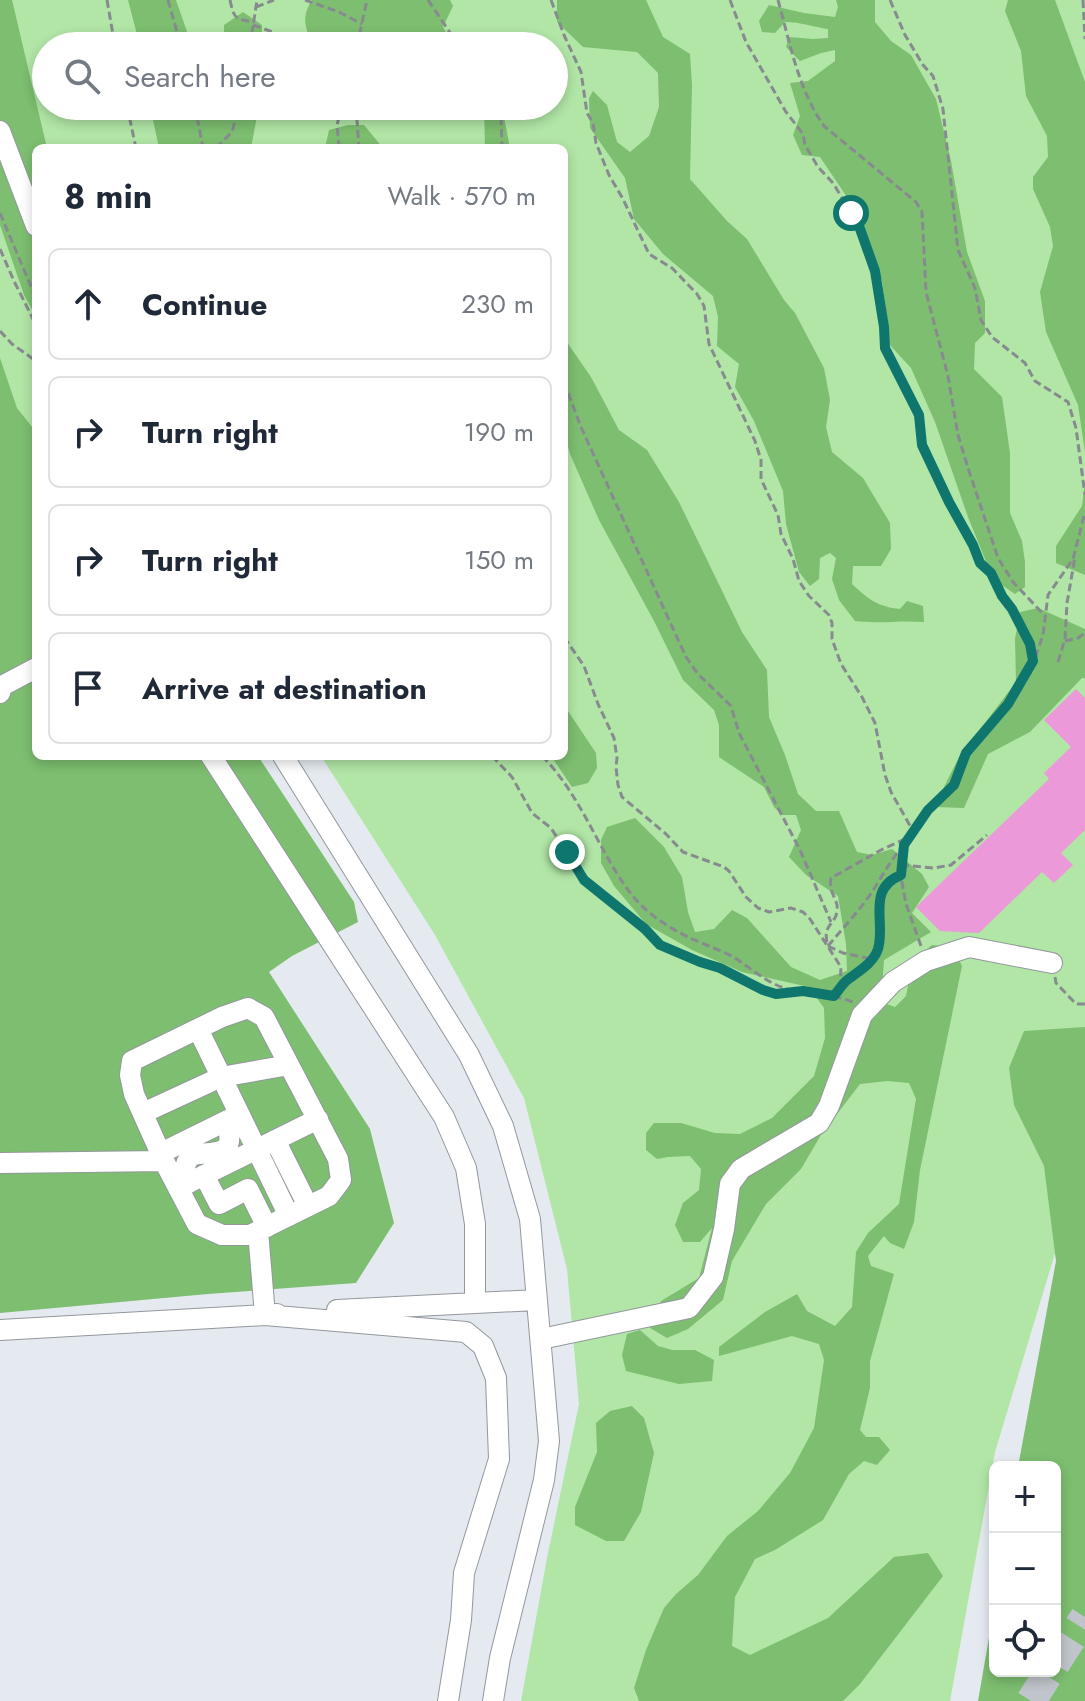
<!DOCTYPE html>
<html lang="en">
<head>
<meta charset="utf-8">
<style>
	body { margin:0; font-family:Jost,sans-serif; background:#f2f2f3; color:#1f2937 }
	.controls { position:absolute; right:24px; bottom:24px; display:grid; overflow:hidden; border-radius:12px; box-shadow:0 4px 12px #0003 }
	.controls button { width:72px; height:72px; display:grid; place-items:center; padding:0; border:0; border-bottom:2px solid #e0e1e3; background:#fff; color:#1f2937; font:40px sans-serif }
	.stop { position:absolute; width:24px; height:24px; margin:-18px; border:6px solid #0f766e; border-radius:50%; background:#fff }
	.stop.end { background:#0f766e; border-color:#fff; box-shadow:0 2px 8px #0008 }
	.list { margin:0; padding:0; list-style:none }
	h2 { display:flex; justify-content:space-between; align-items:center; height:104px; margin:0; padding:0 32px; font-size:34px }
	h2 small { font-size:26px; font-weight:400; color:#747a83 }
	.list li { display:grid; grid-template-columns:52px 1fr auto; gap:24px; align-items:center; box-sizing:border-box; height:112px; margin:0 16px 16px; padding:0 16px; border:2px solid #e0e1e3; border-radius:12px }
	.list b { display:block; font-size:30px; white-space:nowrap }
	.list em { font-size:26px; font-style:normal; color:#747a83 }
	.icon { flex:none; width:44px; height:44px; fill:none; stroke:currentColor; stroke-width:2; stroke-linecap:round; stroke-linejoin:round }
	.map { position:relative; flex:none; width:1085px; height:1701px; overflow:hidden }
	.search { position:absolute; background:#fff; box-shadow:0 4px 12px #0003; left:32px; top:32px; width:536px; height:88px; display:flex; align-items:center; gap:20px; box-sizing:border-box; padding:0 28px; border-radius:44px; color:#747a83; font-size:30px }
	.panel { position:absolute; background:#fff; box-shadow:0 4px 12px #0003; left:32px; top:144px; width:536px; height:616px; border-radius:12px }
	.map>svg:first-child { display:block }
	.green { fill:#b1e6a6; fill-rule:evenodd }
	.forest { fill:#7dbe70 }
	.building { fill:#eb99d9 }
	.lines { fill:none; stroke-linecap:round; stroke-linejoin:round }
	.highway-tunnel { stroke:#c0c5cb; stroke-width:30; stroke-dasharray:30 15; stroke-linecap:butt }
	.minor-casing { stroke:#93989d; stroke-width:22 }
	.path { stroke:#878b8f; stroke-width:3; stroke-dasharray:8 4; stroke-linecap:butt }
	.minor { stroke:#fff; stroke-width:20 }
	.route { stroke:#0f766e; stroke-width:10 }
</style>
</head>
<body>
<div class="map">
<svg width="1085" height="1701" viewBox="0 0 1085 1701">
	<rect width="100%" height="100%" fill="#e4eaf0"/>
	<path class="green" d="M0 0H1085V1154L995 1452 950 1701H521L547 1558 579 1404 567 1269 524 1098 435 935 321 756H564V148H36V530L0 565ZM46 46H554V106H46Z"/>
	<path class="forest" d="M0 0H12L47 148H36V317L24 295 0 225Z
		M128 0H176L192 46H140Z
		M312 0H450L453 6 443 27 454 46H403L382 43 380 46H313C305 27 301 18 312 0Z
		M557 0H646L663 37 690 54 692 85 690 179 727 221 747 239 784 300 795 313 824 368 830 400 826 427 832 452 863 478 890 523 891 549 881 566H853L852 584C868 599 878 607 900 609L907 601 923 606 924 622C900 620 878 624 855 621L839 600 832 579 836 558 830 553 820 558 819 579 810 586 799 572 786 524 783 491 754 421 735 387 739 364 717 346 718 317 713 296 663 254 634 219 625 178 590 128 589 98 593 91 607 105 617 142 630 152 649 136 659 107 658 73 637 52 583 47 557 22Z
		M836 0H875V22L891 41 911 55 936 99 951 161 967 252 985 301V333L975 343 974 369 1002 397 1010 453V513L1022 541 1025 562V587L1015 594 993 579 968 517 935 422 911 368 888 343V324L882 281 857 212 820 157 802 155 793 135 800 116 790 83 808 81 835 61V50L821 53 800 61 786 47 789 37 813 39 828 38V29C814 27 800 22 785 22L775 33 762 32 759 21 769 5 804 13 835 17 838 7Z
		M1008 0H1055L1085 82V452L1078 405 1046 332 1040 292 1053 246 1050 227 1033 189V177L1048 157 1047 136 1026 96 1021 51 1005 11Z
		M243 12 262 25V46H224V25Z
		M150 106H259L251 148H159Z
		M484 106H498L504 117 510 148H485Z
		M348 125H364L383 148H325L329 130Z
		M564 338 591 377 619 430 647 450 679 502 742 632 767 670 769 717 785 755 798 794 816 811H839L857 852 872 855 892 849 922 874 929 887 912 913 931 932 884 960 881 1002 895 1007 906 996 913 961 932 945 953 947 962 966 920 1170 914 1222 904 1249 890 1243 884 1236 868 1256 871 1266 894 1274 870 1361V1388L860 1430 866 1437H879L890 1450 877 1465 864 1461 849 1474 823 1520 775 1550 755 1559 735 1597 732 1646 750 1655 828 1618 894 1557 928 1553 943 1576 860 1684 843 1701H639L634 1688 646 1650 664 1608 676 1594 698 1575 727 1536 758 1511 790 1473 814 1428 824 1360 819 1344 792 1336 719 1356V1347L765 1312 797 1294 807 1311 835 1326 852 1307 856 1252 868 1233 899 1204 916 1099 909 1083 887 1081 860 1084 821 1135 801 1169 766 1204 732 1261 723 1300 688 1329 667 1338 650 1328 661 1301 699 1278 712 1228 700 1242H683L675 1225 683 1203 699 1190 701 1169 690 1156 668 1157 657 1159 646 1150V1133L654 1123H681L715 1133 740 1134 772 1118 814 1076 825 1038 824 1008 809 987 742 972 692 950 646 924 614 886 601 863V840L607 827 635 818 664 847 682 877 688 912 695 932 714 929 732 910 747 918 791 967 820 980 847 971 846 944 838 896 806 875 789 857 801 830 796 815H782L774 807 764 787 719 757V725L714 710 683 680 654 621 599 520 570 454 564 431Z
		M0 358 17 408 36 432V756H258L354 902 358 922 292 956 269 972 370 1129 394 1223 356 1283 208 1294 0 1313Z
		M1085 483V575L1056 563V546L1082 506Z
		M1038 608 1085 629V678H1082L1030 732 988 754 964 808 934 807 959 757 1016 682 1015 639 1020 612Z
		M564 705 596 753 597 768 588 783 572 787 551 756H564Z
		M1085 1027V1701H978L995 1603V1671H1055V1467H1018L1056 1261 1044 1166 1014 1105 1009 1068 1024 1031Z
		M640 1330 658 1346 672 1350H695L714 1360 712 1381 679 1384 626 1371 622 1355 627 1334Z
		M632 1406 644 1418 654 1453 641 1512 624 1541H606L575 1525V1507L597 1452 596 1423 610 1411Z"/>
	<path class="building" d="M1076 689 1085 698V830L1061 853 1073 865 1054 883 1042 872 979 933 940 931 916 907 1049 779 1044 773 1071 747 1044 720Z"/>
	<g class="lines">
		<path class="highway-tunnel" d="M1055 1664 1085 1617
			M1031 1701 1050 1671"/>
		<defs>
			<path id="minor" d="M0 131 36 226
				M0 693 2 686 36 668
				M211 756 444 1117 466 1168 475 1224V1302
				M283 756 469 1055 503 1126 530 1219 549 1441 544 1480 500 1658 493 1701
				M248 1008 264 1017 338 1159 341 1180 329 1196 250 1235H222L197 1224 164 1161 134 1094 130 1075 132 1061 222 1017Z
				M198 1029 289 1216
				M143 1113 221 1077 289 1065
				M275 1140 308 1206
				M161 1153 236 1116
				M0 1163 164 1161
				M204 1175 219 1204 248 1189 267 1227
				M189 1183C183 1172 183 1164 192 1155 217 1151 238 1157 226 1121
				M178 1188 318 1119
				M258 1231 265 1315 277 1314
				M337 1310 536 1300
				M0 1330 265 1315 466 1332 483 1346 496 1378 499 1459 464 1573 461 1620 448 1701
				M541 1339 689 1308 713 1277 724 1229 730 1184 741 1169 819 1123 829 1106 862 1015 893 982 926 961 969 947 1052 963"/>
		</defs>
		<use href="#minor" class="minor-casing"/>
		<path class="path" d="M107 0 115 46
			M168 0 181 46
			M230 0C234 19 235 19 254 22
			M305 0 339 12 362 24
			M428 0 459 46
			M551 0 564 35 581 72 587 113 593 123 596 143 609 175 623 199 649 254 672 268 697 294 704 306 709 344 755 441 761 460V479L778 515 781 534 793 559 799 581 809 596 829 615 832 623V639L841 664 862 697 875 723 885 775 891 792 913 831
			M730 0 746 42 786 112 803 134 805 145 818 167 833 183 859 226 875 271 884 327 885 348 919 415 922 445 949 502 973 545 980 563 991 573 1002 596 1012 609 1030 644 1033 661
			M778 0C790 43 798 89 824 126L916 202 922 212 926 292 948 376 958 435 968 468 998 558 1013 582 1046 617
			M890 0 905 35 923 65 933 76 943 109 958 250 975 288 981 320 992 337 1025 363 1035 381 1068 402 1076 428 1085 495
			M1083 0 1085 39
			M256 7 274 0
			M253 25 312 46
			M359 38 366 46
			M250 46 257 0
			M357 46 367 0
			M127 106 136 148
			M195 106 203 148
			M356 106 359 148
			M497 106 501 117 502 148
			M216 148 232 132 239 106
			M339 148 337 125 342 106
			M0 213 36 298
			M0 249 14 281 36 325
			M0 331 12 344 36 361
			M564 382 581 427 686 657 698 674 731 706 739 733 800 850 831 922
			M564 637 584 666 598 704 614 738 617 758 616 767 618 785 622 797 666 834 683 852 724 867 729 871 746 897 758 908 769 912 791 908 803 912 810 919 841 967 840 987
			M1065 641 1078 638 1085 633
			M1058 662 1065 639 1067 603 1075 557
			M492 756 512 777 532 813 551 828 584 880 593 890 617 906 645 929 660 945 700 962 720 968 763 990 776 994 801 992
			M542 756C580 794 597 847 628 890 643 911 667 927 690 938 705 945 721 950 735 958 752 969 767 983 787 989 809 995 832 994 853 1002
			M901 865 934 868 951 865 987 835
			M827 942C823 924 836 924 837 911 839 898 828 895 831 878L881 850 907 838
			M828 946C843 928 859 911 872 892 883 875 891 859 904 845
			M828 946 843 953 872 959
			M921 946 906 904 900 872 904 845 928 810 954 785 966 753 1008 704 1036 656 1043 635 1048 595 1073 559 1085 512
			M1055 977 1056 983 1076 1004H1085
			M834 996C838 991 841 986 846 981 857 972 873 964 877 950 886 923 867 889 899 875"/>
		<use href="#minor" class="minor"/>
	</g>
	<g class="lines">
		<path class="route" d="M567 852 584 880 645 929 660 945 700 962 720 968 763 990 776 994 803 991 834 996C838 991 841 986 846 981 857 972 873 964 878 949 886 922 866 889 901 875L904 845 928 810 954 785 966 753 1008 704 1033 661 1030 644 1012 609 1002 596 991 573 980 563 973 545 949 502 922 445 919 415 885 348 884 327 875 271 859 226 851 213"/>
	</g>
</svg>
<div class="controls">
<button>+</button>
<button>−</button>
<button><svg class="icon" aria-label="locate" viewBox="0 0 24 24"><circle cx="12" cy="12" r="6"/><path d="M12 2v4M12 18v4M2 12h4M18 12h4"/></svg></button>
</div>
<div class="stop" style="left:851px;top:213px"></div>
<div class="stop end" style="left:567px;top:852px"></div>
<div class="search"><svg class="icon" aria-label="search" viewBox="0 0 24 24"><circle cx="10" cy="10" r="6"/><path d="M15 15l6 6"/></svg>Search here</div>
<section class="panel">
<h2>8 min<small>Walk · 570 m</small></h2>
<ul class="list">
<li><svg class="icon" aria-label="ahead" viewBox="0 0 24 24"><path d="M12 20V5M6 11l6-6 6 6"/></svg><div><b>Continue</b></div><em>230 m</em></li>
<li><svg class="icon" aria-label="right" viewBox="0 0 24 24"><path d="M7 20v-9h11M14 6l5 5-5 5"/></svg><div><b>Turn right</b></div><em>190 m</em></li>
<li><svg class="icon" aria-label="right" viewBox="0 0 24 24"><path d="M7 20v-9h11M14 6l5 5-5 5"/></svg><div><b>Turn right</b></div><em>150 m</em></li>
<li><svg class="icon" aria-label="arrive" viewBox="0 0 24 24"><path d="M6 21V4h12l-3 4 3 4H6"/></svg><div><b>Arrive at destination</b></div></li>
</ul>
</section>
</div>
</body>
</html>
